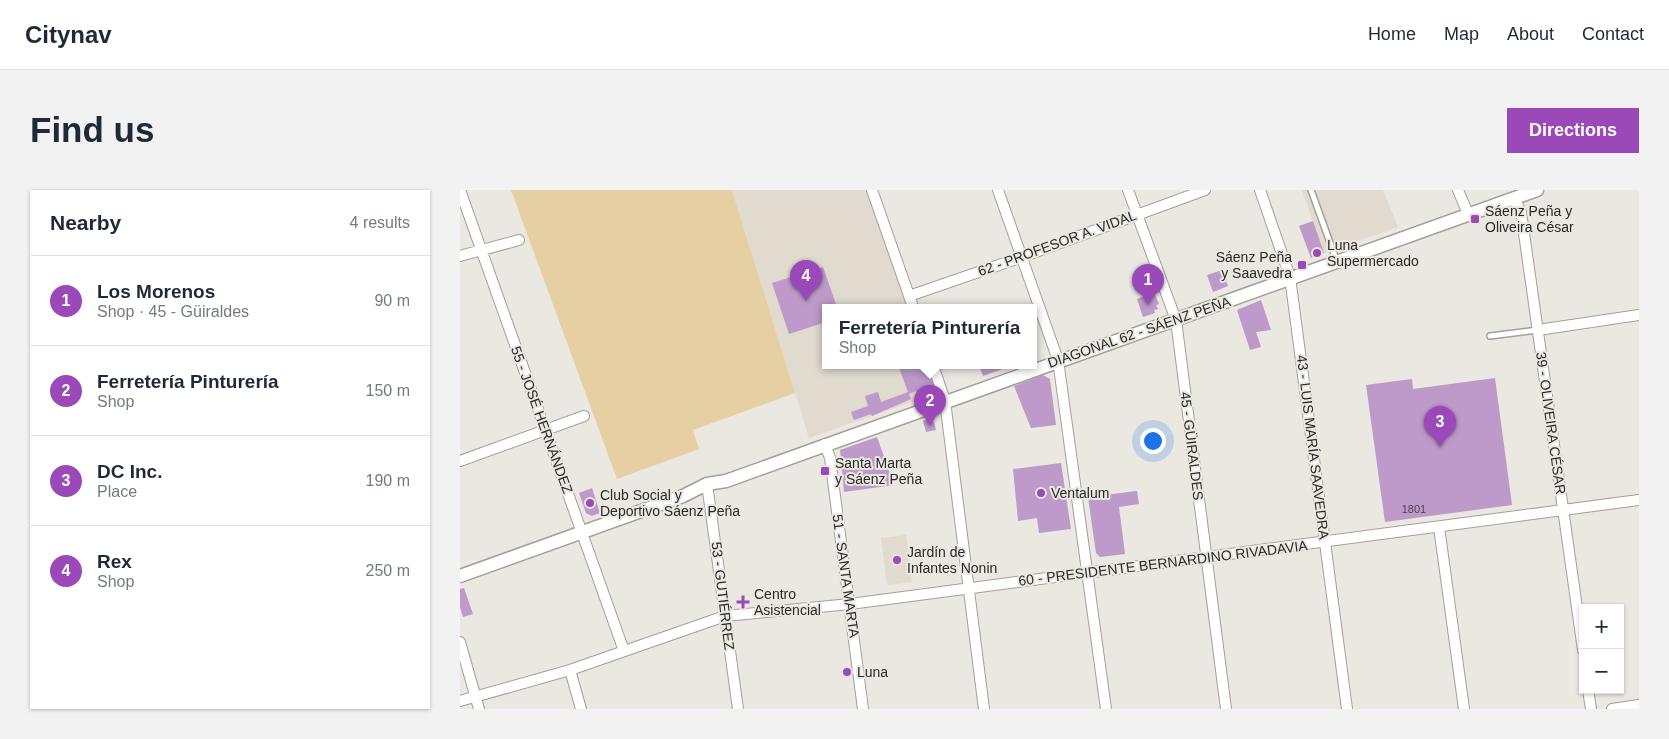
<!DOCTYPE html>
<html lang="en">
<head>
<meta charset="utf-8">
<style>
	body { margin:0; font-family:Arial,sans-serif; background:#f2f2f3; color:#1f2937 }
	.controls { position:absolute; right:15px; bottom:15px; display:grid; overflow:hidden; border-radius:0px; box-shadow:0 1px 4px #0004 }
	.controls button { width:45px; height:45px; display:grid; place-items:center; padding:0; border:0; border-bottom:1px solid #e0e1e3; background:#fff; color:#1f2937; font:25px sans-serif }
	.you { position:absolute; left:692px; top:250px; width:18px; height:18px; margin:-12px; border:4px solid #fff; border-radius:50%; background:#1a73e8; box-shadow:0 0 0 8px #1a73e833 }
	.badge { display:grid; place-items:center; width:32px; height:32px; border-radius:50%; background:#9b49b8; color:#fff; font-size:16px; font-weight:700 }
	.pin { position:absolute; translate:-50% -41px; filter:drop-shadow(0 1px 2px #0008) }
	.pin::after { content:''; position:absolute; top:26px; width:18px; height:15px; background:inherit; clip-path:polygon(0 0,100% 0,50% 100%) }
	.popup { position:absolute; left:362px; top:114px; width:215px; height:65px; box-sizing:border-box; display:grid; place-content:center; border-radius:0px; background:#fff; filter:drop-shadow(0 1px 4px #0005); font-size:16px; white-space:nowrap; color:#747a83 }
	.popup b { font-size:19px; color:#1f2937 }
	.popup::after { content:''; position:absolute; left:50%; top:100%; margin-left:-10px; border:10px solid transparent; border-top-color:#fff }
	.list { margin:0; padding:0; list-style:none }
	h2 { display:flex; justify-content:space-between; align-items:center; height:65px; margin:0; padding:0 20px; font-size:21px }
	h2 small { font-size:16px; font-weight:400; color:#747a83 }
	.list li { display:grid; grid-template-columns:32px 1fr auto; gap:15px; align-items:center; box-sizing:border-box; height:90px; padding:0 20px; border-top:1px solid #e0e1e3 }
	.list b { display:block; font-size:19px; white-space:nowrap }
	.list p { margin:0; font-size:16px; white-space:nowrap; color:#747a83 }
	.list em { font-size:16px; font-style:normal; color:#747a83 }
	.map { position:relative; flex:none; width:1179px; height:519px; overflow:hidden; border-radius:0px }
	header { display:flex; align-items:center; gap:30px; box-sizing:border-box; height:70px; padding:0 25px; background:#fff; border-bottom:1px solid #e0e1e3 }
	header strong { font-size:24px }
	nav { display:flex; gap:28px; margin-inline-start:auto; font-size:18px }
	.intro { display:flex; align-items:center; justify-content:space-between; box-sizing:border-box; height:120px; padding:0 30px }
	h1 { margin:0; font-size:35px }
	.button { padding:12px 22px; border-radius:0px; background:#9b49b8; color:#fff; font-size:18px; font-weight:700 }
	main { display:flex; gap:30px; padding:0 30px }
	aside { flex:1; background:#fff; border-radius:0px; box-shadow:0 1px 4px #0004 }
	.map>svg:first-child { display:block }
	.built { fill:#e1dace }
	.green { fill:#e7cfa4 }
	.building { fill:#bd9aca }
	.lines { fill:none; stroke-linecap:round; stroke-linejoin:round }
	.service-casing { stroke:#a39f99; stroke-width:8 }
	.minor-casing { stroke:#a39f99; stroke-width:12 }
	.tertiary-casing { stroke:#a39f99; stroke-width:15 }
	.service { stroke:#fff; stroke-width:5 }
	.minor { stroke:#fff; stroke-width:10 }
	.tertiary { stroke:#fff; stroke-width:12 }
	.poi-dot { fill:#9b49b8; stroke:#ebe7e1; stroke-width:2 }
	.labels { text-anchor:middle; stroke-width:4; stroke-linejoin:round; paint-order:stroke }
	.number-label { font-size:11px; fill:#504550 }
	.poi-label { font-size:14px; fill:#2b2927; stroke:#ebe7e1; text-anchor:start }
	.street-label { font-size:14px; fill:#2b2927; stroke:#ebe7e1 }
</style>
</head>
<body>
<header>
<strong>Citynav</strong>
<nav><a>Home</a><a>Map</a><a>About</a><a>Contact</a></nav>
</header>
<div class="intro"><h1>Find us</h1><a class="button">Directions</a></div>
<main>
<aside>
<h2>Nearby<small>4 results</small></h2>
<ul class="list">
<li><span class="badge">1</span><div><b>Los Morenos</b><p>Shop · 45 - Güiraldes</p></div><em>90 m</em></li>
<li><span class="badge">2</span><div><b>Ferretería Pinturería</b><p>Shop</p></div><em>150 m</em></li>
<li><span class="badge">3</span><div><b>DC Inc.</b><p>Place</p></div><em>190 m</em></li>
<li><span class="badge">4</span><div><b>Rex</b><p>Shop</p></div><em>250 m</em></li>
</ul>
</aside>
<div class="map">
<svg width="1179" height="519" viewBox="0 0 1179 519">
	<rect width="100%" height="100%" fill="#ebe7e1"/>
	<path class="built" d="M272 0H406L448 117H366V175H468L476 199 474 204 349 248Z
		M842 0H923L938 37 864 63Z
		M446 345 452 392 427 395 421 348Z"/>
	<path class="green" d="M51 0H272L335 203 233 240 239 259 157 289Z"/>
	<path class="building" d="M853 31 864 63 851 68 839 36Z
		M363 77 377 117H366V132L329 144 312 93Z
		M762 80 768 96 753 102 747 85Z
		M694 102 699 114 696 115 698 119 694 120 695 123 683 127 677 109Z
		M801 110 811 140 796 142 801 157 790 160 777 120Z
		M438 175H468L476 199 474 204 459 209 456 201 449 204 451 209 412 226 411 224 394 230 391 222 408 216 405 206 418 202 421 212 448 202Z
		M519 175H554L523 186Z
		M583 185 590 189 596 235 571 238 554 196Z
		M1035 188 1052 315 925 332 906 195 952 189 953 199Z
		M469 229 474 232 476 240 466 242 463 231Z
		M417 247 434 295 384 302 380 260Z
		M601 273 611 339 579 343 577 328 558 331 553 279Z
		M132 298 140 323 132 326 126 323 119 303Z
		M677 301 679 314 659 317 665 364 640 367 636 363 628 307Z
		M4 398 13 424 3 427 0 417V399Z"/>
	<g class="lines">
		<defs>
			<path id="service" d="M851 0 877 72
				M1030 146 1078 140"/>
			<path id="minor" d="M0 0 164 461
				M412 0 453 117
				M538 0 598 170 646 519
				M668 0 716 130 766 519
				M800 0 830 87 887 519
				M998 0 1008 24
				M1054 8 1061 22 1123 460
				M0 66 59 50
				M449 106 562 67 745 0
				M1078 140 1179 125
				M473 175 485 211 524 519
				M365 254 370 268 403 519
				M0 271 124 226
				M247 294 278 519
				M979 337 1004 519
				M0 452 19 519
				M110 480 121 519
				M1128 500 1131 519
				M0 511 110 480 265 426 390 414 1179 310
				M1152 519 1179 515"/>
			<path id="tertiary" d="M0 386 223 306 247 294 266 291 1077 0"/>
		</defs>
		<use href="#service" class="service-casing"/>
		<use href="#minor" class="minor-casing"/>
		<use href="#tertiary" class="tertiary-casing"/>
		<use href="#service" class="service"/>
		<use href="#minor" class="minor"/>
		<use href="#tertiary" class="tertiary"/>
	</g>
	<g class="poi-dot">
		<rect x="1010" y="24" width="10" height="10" rx="2.5"/>
		<circle cx="857" cy="63" r="5"/>
		<rect x="837" y="70" width="10" height="10" rx="2.5"/>
		<rect x="360" y="276" width="10" height="10" rx="2.5"/>
		<circle cx="581" cy="303" r="5"/>
		<circle cx="130" cy="313" r="5"/>
		<circle cx="437" cy="370" r="5"/>
		<path d="M280.5 404.5h5v5h5v5h-5v5h-5v-5h-5v-5h5z"/>
		<circle cx="387" cy="482" r="5"/>
	</g>
	<g class="labels">
		<g class="number-label">
			<text x="954" y="323">1801</text>
		</g>
		<g class="poi-label">
			<text x="1025" y="26">Sáenz Peña y<tspan x="1025" dy="16">Oliveira César</tspan></text>
			<text x="867" y="60">Luna<tspan x="867" dy="16">Supermercado</tspan></text>
			<text x="832" y="72" text-anchor="end">Sáenz Peña<tspan x="832" dy="16">y Saavedra</tspan></text>
			<text x="375" y="278">Santa Marta<tspan x="375" dy="16">y Sáenz Peña</tspan></text>
			<text x="591" y="308">Ventalum</text>
			<text x="140" y="310">Club Social y<tspan x="140" dy="16">Deportivo Sáenz Peña</tspan></text>
			<text x="447" y="367">Jardín de<tspan x="447" dy="16">Infantes Nonin</tspan></text>
			<text x="294" y="409">Centro<tspan x="294" dy="16">Asistencial</tspan></text>
			<text x="397" y="487">Luna</text>
		</g>
		<g class="street-label">
			<text transform="translate(597 53) rotate(-20)" y="5">62 - PROFESOR A. VIDAL</text>
			<text transform="translate(679 142) rotate(-19)" y="5">DIAGONAL 62 - SÁENZ PEÑA</text>
			<text transform="translate(82 230) rotate(70)" y="5">55 - JOSÉ HERNÁNDEZ</text>
			<text transform="translate(1091 233) rotate(82)" y="5">39 - OLIVEIRA CÉSAR</text>
			<text transform="translate(732 256) rotate(83)" y="5">45 - GÜIRALDES</text>
			<text transform="translate(853 257) rotate(83)" y="5">43 - LUIS MARÍA SAAVEDRA</text>
			<text transform="translate(703 373) rotate(-7)" y="5">60 - PRESIDENTE BERNARDINO RIVADAVIA</text>
			<text transform="translate(386 386) rotate(82)" y="5">51 - SANTA MARTA</text>
			<text transform="translate(263 406) rotate(83)" y="5">53 - GUTIÉRREZ</text>
		</g>
	</g>
</svg>
<div class="controls">
<button>+</button>
<button>−</button>
</div>
<div class="you"></div>
<div class="pin badge" style="left:688px;top:115px">1</div>
<div class="pin badge" style="left:470px;top:236px">2</div>
<div class="popup"><b>Ferretería Pinturería</b>Shop</div>
<div class="pin badge" style="left:980px;top:257px">3</div>
<div class="pin badge" style="left:346px;top:111px">4</div>
</div>
</main>
</body>
</html>
